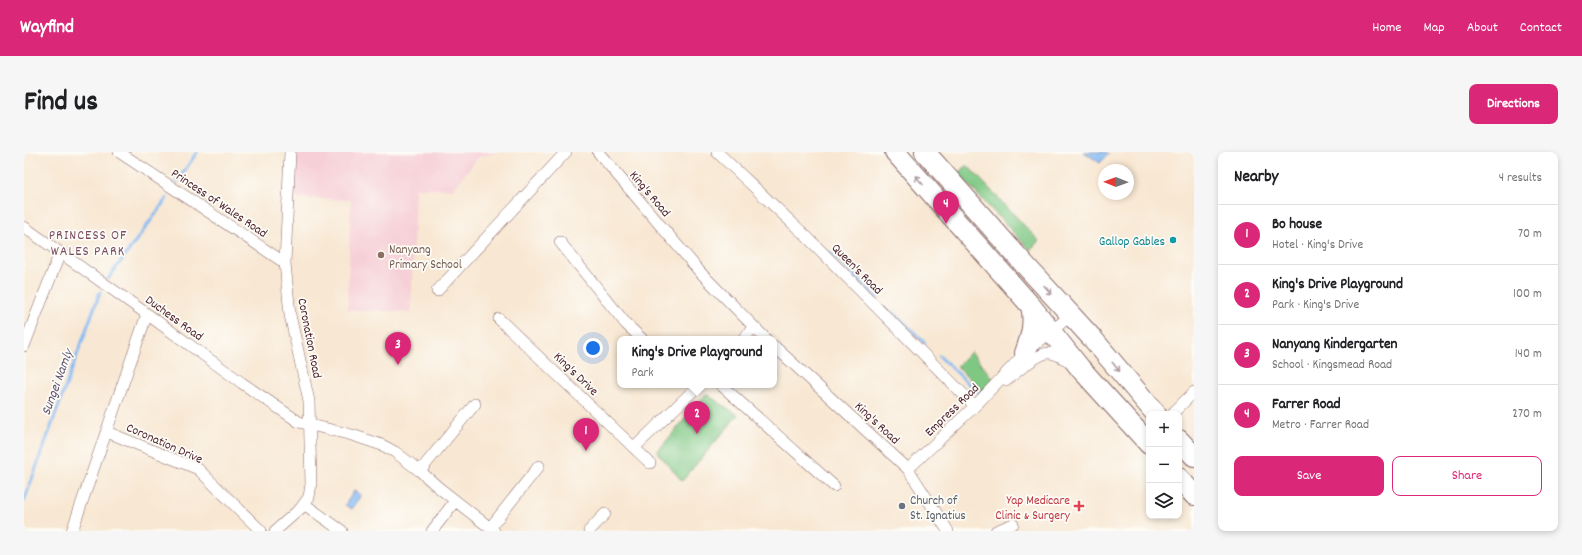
<!DOCTYPE html>
<html lang="en">
<head>
<meta charset="utf-8">
<style>
	body { margin:0; font-family:Dekko,sans-serif; background:#f6f6f6; color:#202124 }
	.controls { position:absolute; right:12px; bottom:12px; display:grid; overflow:hidden; border-radius:8px; box-shadow:0 2px 6px #0003 }
	.controls button { width:36px; height:36px; display:grid; place-items:center; padding:0; border:0; border-bottom:1px solid #e0e0e0; background:#fff; color:#202124; font:20px sans-serif }
	.compass { position:absolute; left:1074px; top:12px; width:36px; height:36px; border-radius:50%; background:#fff; box-shadow:0 2px 6px #0003; rotate:271deg }
	.you { position:absolute; left:569px; top:196px; width:14px; height:14px; margin:-10px; border:3px solid #fff; border-radius:50%; background:#1a73e8; box-shadow:0 0 0 6px #1a73e833 }
	.badge { display:grid; place-items:center; width:26px; height:26px; border-radius:50%; background:#db2777; color:#fff; font-size:13px; font-weight:700 }
	.pin { position:absolute; translate:-50% -33px; filter:drop-shadow(0 1px 2px #0008) }
	.pin::after { content:''; position:absolute; top:21px; width:14px; height:12px; background:inherit; clip-path:polygon(0 0,100% 0,50% 100%) }
	.popup { position:absolute; left:593px; top:184px; width:160px; height:52px; box-sizing:border-box; display:grid; place-content:center; border-radius:8px; background:#fff; filter:drop-shadow(0 1px 3px #0005); font-size:13px; white-space:nowrap; color:#757577 }
	.popup b { font-size:15px; color:#202124 }
	.popup::after { content:''; position:absolute; left:50%; top:100%; margin-left:-8px; border:8px solid transparent; border-top-color:#fff }
	.list { margin:0; padding:0; list-style:none }
	h2 { display:flex; justify-content:space-between; align-items:center; height:52px; margin:0; padding:0 16px; font-size:17px }
	h2 small { font-size:13px; font-weight:400; color:#757577 }
	.list li { display:grid; grid-template-columns:26px 1fr auto; gap:12px; align-items:center; box-sizing:border-box; height:60px; padding:0 16px; border-top:1px solid #e0e0e0 }
	.list b { display:block; font-size:15px; white-space:nowrap }
	.list p { margin:0; font-size:13px; white-space:nowrap; color:#757577 }
	.list em { font-size:13px; font-style:normal; color:#757577 }
	.actions { display:flex; gap:8px; padding:12px 16px }
	.actions a { flex:1; padding:9px 0; border:1px solid #db2777; border-radius:8px; text-align:center; font-size:14px; color:#db2777 }
	.actions .main { background:#db2777; color:#fff }
	.icon { flex:none; width:22px; height:22px; fill:none; stroke:currentColor; stroke-width:2; stroke-linecap:round; stroke-linejoin:round }
	.map { position:relative; flex:none; width:1170px; height:379px; overflow:hidden; border-radius:8px }
	header { display:flex; align-items:center; gap:24px; box-sizing:border-box; height:56px; padding:0 20px; background:#db2777; color:#fff }
	header strong { font-size:19px }
	nav { display:flex; gap:22px; margin-inline-start:auto; font-size:14px }
	.intro { display:flex; align-items:center; justify-content:space-between; box-sizing:border-box; height:96px; padding:0 24px }
	h1 { margin:0; font-size:28px }
	.button { padding:10px 18px; border-radius:8px; background:#db2777; color:#fff; font-size:14px; font-weight:700 }
	main { display:flex; gap:24px; padding:0 24px }
	aside { flex:1; background:#fff; border-radius:8px; box-shadow:0 2px 6px #0003 }
	.map>svg:first-child { display:block }
	.built { fill:#f6cfd7 }
	.green { fill:#7fc884; stroke:#647458 }
	.water { fill:#83baf3; stroke:#666c8f }
	.lines { fill:none; stroke-linecap:round; stroke-linejoin:round }
	.stream { stroke:#83baf3; stroke-width:3 }
	.street-casing { stroke:#876565; stroke-width:12 }
	.highway-casing { stroke:#876565; stroke-width:22 }
	.street { stroke:#fff; stroke-width:11 }
	.highway { stroke:#fff; stroke-width:20 }
	.oneway { stroke:#ae9aa0 }
	.culture-dot { fill:#0f9aa8; stroke:#fdfcf7; stroke-width:1.5 }
	.education-dot { fill:#8d6e63; stroke:#fdfcf7; stroke-width:1.5 }
	.worship-dot { fill:#6b7280; stroke:#fdfcf7; stroke-width:1.5 }
	.health-dot { fill:#e0444e; stroke:#fdfcf7; stroke-width:1.5 }
	.labels { text-anchor:middle; stroke-width:3.5; stroke-linejoin:round; paint-order:stroke }
	.street-label { font-size:13px; fill:#4a1f2b; stroke:#fdfcf7 }
	.culture-label { font-size:13px; fill:#0d838f; stroke:#fdfcf7; text-anchor:end }
	.education-label { font-size:13px; fill:#785e54; stroke:#fdfcf7; text-anchor:start }
	.worship-label { font-size:13px; fill:#5b616d; stroke:#fdfcf7; text-anchor:start }
	.health-label { font-size:13px; fill:#be3a42; stroke:#fdfcf7; text-anchor:end }
	.neighbourhood-label { font-size:14px; letter-spacing:1px; fill:#7b4d63; stroke:#fdfcf7 }
	.water-label { font-size:14px; font-style:italic; fill:#5e5571; stroke:#fdfcf7 }
</style>
</head>
<body>
<header>
<strong>Wayfind</strong>
<nav><a>Home</a><a>Map</a><a>About</a><a>Contact</a></nav>
</header>
<div class="intro"><h1>Find us</h1><a class="button">Directions</a></div>
<main>
<div class="map">
<svg width="1170" height="379" viewBox="0 0 1170 379">
	<rect width="100%" height="100%" fill="#fdfcf7"/>
	<filter id="ink" filterUnits="userSpaceOnUse"><feTurbulence type="fractalNoise" baseFrequency=".025" numOctaves="2"/><feDisplacementMap in="SourceGraphic" scale="8" xChannelSelector="R" yChannelSelector="G"/><feConvolveMatrix kernelMatrix="1 2 1 2 8 2 1 2 1" color-interpolation-filters="sRGB"/></filter>
	<filter id="wash" filterUnits="userSpaceOnUse"><feTurbulence type="fractalNoise" baseFrequency=".012" numOctaves="4" result="noise"/><feDisplacementMap in="SourceGraphic" scale="16" xChannelSelector="R" yChannelSelector="G"/><feGaussianBlur stdDeviation="0.9" result="paint"/><feColorMatrix in="noise" values="0 0 0 0 0 0 0 0 0 0 0 0 0 0 0 0 0 1.4 0 .05"/><feComposite in="paint" operator="in"/></filter>
	<g filter="url(#wash)">
		<rect width="100%" height="100%" fill="#f8e7d2"/>
		<path class="built" d="M272 0H475L454 5 430 37 391 36 387 160 323 158 327 48 271 46Z"/>
		<path class="green" d="M943 13 1015 89 1006 98 934 22Z
			M947 200 971 229 961 242 933 214Z
			M682 242 714 263 658 329 633 300Z"/>
		<path class="water" d="M1060 0H1081L1085 2 1076 11Z
			M330 339 337 343 328 357 321 353Z"/>
		<g class="lines">
			<path class="stream" d="M153 30 173 0
				M806 100 854 146
				M84 127 143 46
				M869 160 901 191
				M915 204 955 241
				M0 349 76 140"/>
		</g>
	</g>
	<g filter="url(#ink)">
		<g class="lines">
			<defs>
				<path id="street" d="M95 0 261 111
					M574 0 676 120 742 187
					M693 0 783 85 951 254
					M0 75 123 162 218 231 275 270 328 283 358 293 371 300 396 319 414 335 470 379
					M536 90 602 172 618 187
					M413 139 542 0
					M475 167 626 311
					M719 187 729 176
					M0 194 36 101
					M750 194 884 317 924 379
					M983 228C993 220 1013 201 1025 201 1033 201 1039 206 1045 210
					M697 233 810 334
					M1148 262 1170 240
					M83 280 174 317 237 379
					M610 296 675 233
					M884 317 951 254 1001 201 1047 163
					M396 319 451 252
					M280 352 318 379
					M466 376 515 314
					M48 379 123 162
					M251 379 277 356 285 345 287 332 285 249 266 163 261 111 266 0
					M408 379 431 349
					M565 379 581 362
					M972 379 989 372"/>
				<path id="highway" d="M871 0 1007 154 1056 216 1125 292
					M901 0 1001 113 1068 186 1132 262
					M1001 201C1007 185 1011 171 1007 154
					M1155 288 1170 304
					M1155 326 1170 343"/>
			</defs>
			<use href="#street" class="street-casing"/>
			<use href="#highway" class="highway-casing"/>
			<use href="#street" class="street"/>
			<use href="#highway" class="highway"/>
		</g>
		<defs><path id="oneway-shaft" d="M-6 0H5M1.5-3L5.5 0L1.5 3" fill="none" stroke-width="1.6" stroke-linecap="round" stroke-linejoin="round"/></defs>
		<g class="oneway">
			<use href="#oneway-shaft" transform="translate(895 28) rotate(-131)"/>
			<use href="#oneway-shaft" transform="translate(1024 138) rotate(48)"/>
			<use href="#oneway-shaft" transform="translate(1092 215) rotate(51)"/>
		</g>
	</g>
	<circle class="culture-dot" cx="1149" cy="88" r="4"/>
	<circle class="education-dot" cx="357" cy="103" r="4"/>
	<circle class="worship-dot" cx="878" cy="354" r="4"/>
	<path class="health-dot" d="M1053 348h4v4h4v4h-4v4h-4v-4h-4v-4h4z"/>
	<g class="labels">
		<g class="street-label">
			<text transform="translate(627 41) rotate(50)" y="5">King's Road</text>
			<text transform="translate(196 50) rotate(34)" y="5">Princess of Wales Road</text>
			<text transform="translate(834 116) rotate(45)" y="5">Queen's Road</text>
			<text transform="translate(151 165) rotate(36)" y="5">Duchess Road</text>
			<text transform="translate(287 186) rotate(79)" y="5">Coronation Road</text>
			<text transform="translate(553 221) rotate(44)" y="5">King's Drive</text>
			<text transform="translate(927 257) rotate(-44)" y="5">Empress Road</text>
			<text transform="translate(854 270) rotate(43)" y="5">King's Road</text>
			<text transform="translate(141 290) rotate(24)" y="5">Coronation Drive</text>
		</g>
		<g class="culture-label">
			<text x="1141" y="93">Gallop Gables</text>
		</g>
		<g class="education-label">
			<text x="365" y="101">Nanyang<tspan x="365" dy="15">Primary School</tspan></text>
		</g>
		<g class="worship-label">
			<text x="886" y="352">Church of<tspan x="886" dy="15">St. Ignatius</tspan></text>
		</g>
		<g class="health-label">
			<text x="1046" y="352">Yap Medicare<tspan x="1046" dy="15">Clinic &amp; Surgery</tspan></text>
		</g>
		<g class="neighbourhood-label">
			<text x="64" y="87">PRINCESS OF<tspan x="64" dy="16">WALES PARK</tspan></text>
		</g>
		<g class="water-label">
			<text transform="translate(32 230) rotate(-70)" y="5">Sungei Namly</text>
		</g>
	</g>
</svg>
<div class="controls">
<button>+</button>
<button>−</button>
<button><svg class="icon" aria-label="layers" viewBox="0 0 24 24"><path d="M12 4l9 5-9 5-9-5zM3 14l9 5 9-5"/></svg></button>
</div>
<svg class="compass" viewBox="-18 -18 36 36"><path d="M0-13l5 13h-10z" fill="#e53935"/><path d="M0 13l5-13h-10z" fill="#757577"/></svg>
<div class="you"></div>
<div class="pin badge" style="left:562px;top:299px">1</div>
<div class="pin badge" style="left:673px;top:282px">2</div>
<div class="popup"><b>King's Drive Playground</b>Park</div>
<div class="pin badge" style="left:374px;top:213px">3</div>
<div class="pin badge" style="left:922px;top:72px">4</div>
</div>
<aside>
<h2>Nearby<small>4 results</small></h2>
<ul class="list">
<li><span class="badge">1</span><div><b>Bo house</b><p>Hotel · King's Drive</p></div><em>70 m</em></li>
<li><span class="badge">2</span><div><b>King's Drive Playground</b><p>Park · King's Drive</p></div><em>100 m</em></li>
<li><span class="badge">3</span><div><b>Nanyang Kindergarten</b><p>School · Kingsmead Road</p></div><em>140 m</em></li>
<li><span class="badge">4</span><div><b>Farrer Road</b><p>Metro · Farrer Road</p></div><em>270 m</em></li>
</ul>
<div class="actions"><a class="main">Save</a><a>Share</a></div>
</aside>
</main>
</body>
</html>
